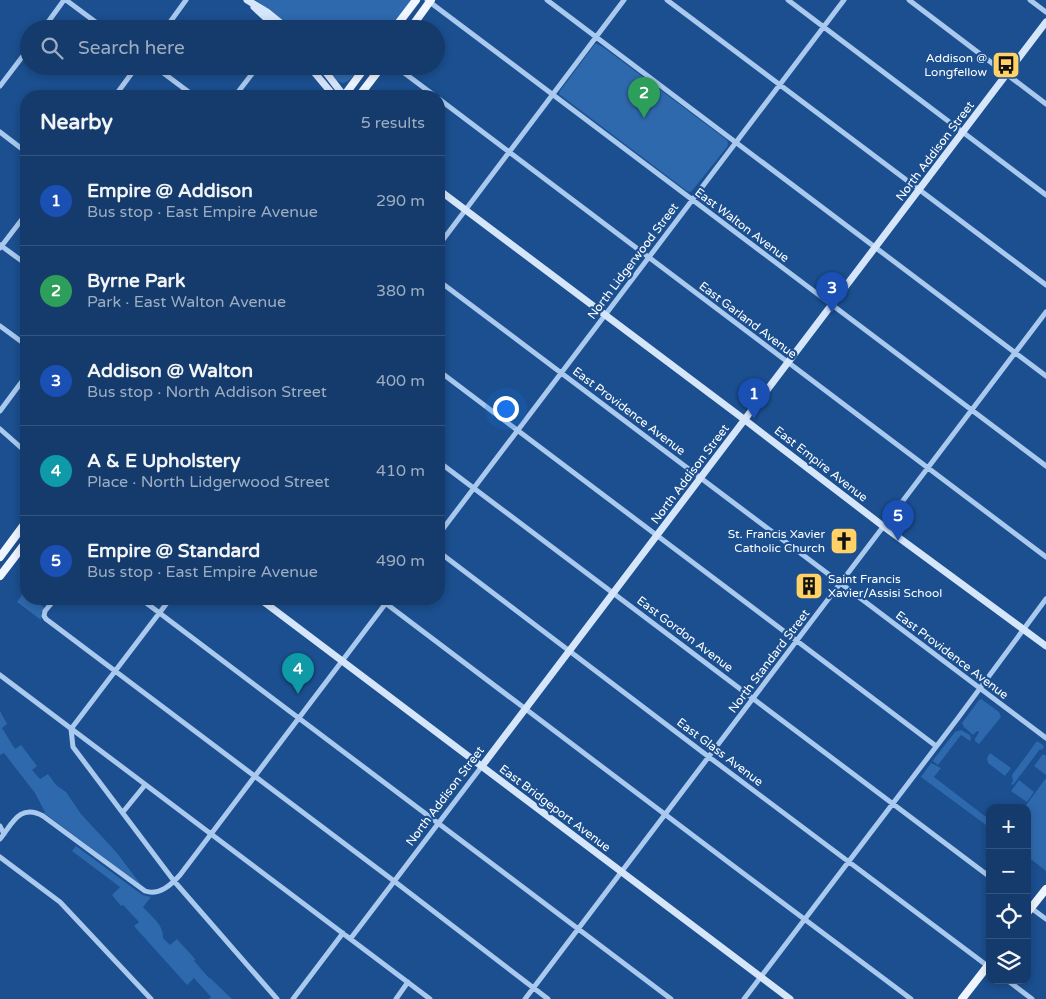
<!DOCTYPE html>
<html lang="en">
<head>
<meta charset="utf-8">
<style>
	body { margin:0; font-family:"Varela Round",sans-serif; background:#1d4271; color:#f1f3f6 }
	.controls { position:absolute; right:15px; bottom:15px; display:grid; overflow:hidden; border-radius:10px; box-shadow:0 2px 8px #0003 }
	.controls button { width:45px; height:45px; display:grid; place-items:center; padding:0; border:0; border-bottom:1px solid #33557e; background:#143b6b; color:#f1f3f6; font:25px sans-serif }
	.you { position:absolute; left:505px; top:408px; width:18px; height:18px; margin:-12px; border:4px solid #fff; border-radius:50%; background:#1a73e8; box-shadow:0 0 0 8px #1a73e833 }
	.badge { display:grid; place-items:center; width:32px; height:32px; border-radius:50%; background:#ffd166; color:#fff; font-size:16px; font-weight:700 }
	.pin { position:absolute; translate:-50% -41px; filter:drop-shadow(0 1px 2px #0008) }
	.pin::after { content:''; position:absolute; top:26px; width:18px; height:15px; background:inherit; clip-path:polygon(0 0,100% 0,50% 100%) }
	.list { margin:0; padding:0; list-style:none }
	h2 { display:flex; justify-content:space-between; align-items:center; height:65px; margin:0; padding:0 20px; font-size:21px }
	h2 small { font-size:16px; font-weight:400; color:#9dadc1 }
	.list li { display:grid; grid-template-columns:32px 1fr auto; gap:15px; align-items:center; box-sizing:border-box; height:90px; padding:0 20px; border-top:1px solid #33557e }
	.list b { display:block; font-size:19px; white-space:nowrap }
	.list p { margin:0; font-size:16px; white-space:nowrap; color:#9dadc1 }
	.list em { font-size:16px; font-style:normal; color:#9dadc1 }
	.icon { flex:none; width:28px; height:28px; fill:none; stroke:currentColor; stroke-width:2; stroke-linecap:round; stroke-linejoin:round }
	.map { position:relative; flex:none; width:1046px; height:999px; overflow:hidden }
	.search { position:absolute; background:#143b6b; box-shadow:0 2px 8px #0003; left:20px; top:20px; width:425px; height:55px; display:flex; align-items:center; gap:12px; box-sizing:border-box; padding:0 18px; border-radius:28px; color:#9dadc1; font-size:19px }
	.panel { position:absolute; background:#143b6b; box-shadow:0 2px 8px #0003; left:20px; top:90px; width:425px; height:515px; border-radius:20px }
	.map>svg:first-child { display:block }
	.green { fill:#2e69ad }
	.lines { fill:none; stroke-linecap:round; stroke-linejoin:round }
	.street { stroke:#a9c9ee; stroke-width:5 }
	.secondary { stroke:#d6e6fa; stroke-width:7 }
	.primary { stroke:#f0f6ff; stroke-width:8 }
	.labels { text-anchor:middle; stroke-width:4.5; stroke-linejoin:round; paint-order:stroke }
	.poi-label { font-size:12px; fill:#fff; stroke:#1b4f8f; text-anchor:end }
	.street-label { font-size:12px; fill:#fff; stroke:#1b4f8f }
</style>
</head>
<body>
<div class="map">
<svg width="1046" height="999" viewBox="0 0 1046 999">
	<rect width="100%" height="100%" fill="#1b4f8f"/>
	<path class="green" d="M256 0H411L389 29H292Z
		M595 44H597L603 47 727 140 728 144 727 147 691 192 687 191 559 94 560 91Z
		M325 66H361C344 89 342 88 325 66Z
		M24 592 26 594V599H33L45 608 41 613V620L17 602Z
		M981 699 999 712 1001 717 979 744 975 741V739L979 732 977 731 973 735 964 727 962 723 979 700Z
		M0 711 7 724 2 728 15 749 21 745 37 766 32 770 40 779 48 774 56 785 66 792 81 814 117 853 141 885 44 813 45 812 35 793 4 753 0 755Z
		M961 730 970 735 971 739 970 741 961 735 938 765 933 761 934 759 955 732Z
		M1037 741 1043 745 1044 747 1042 750 1040 749 1013 785 1011 784 1013 781 1012 775Z
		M990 753 1011 768 1005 776 988 763 987 758Z
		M1043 754 1046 756V775L1034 766Z
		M931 763 941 768 934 777 990 820V828L921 777Z
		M1046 778V871L1027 856V808H1024Z
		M1019 780 1034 792 1027 802 1011 791Z
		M76 846 137 891 143 895 151 897 143 907C151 916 164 925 163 938L170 945 177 939 195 959 194 961 209 978H210L232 999H209L211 997 194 978 187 985 134 926 139 922 123 905 121 906 112 895 120 887 72 851Z"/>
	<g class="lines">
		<path class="street" d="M66 0 105 29
			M427 0 1046 466
			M547 0 1046 376
			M667 0 1046 285
			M788 0 1046 195
			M909 0 1046 104
			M1030 0 1046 12
			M43 29 64 0
			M165 29 186 0
			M154 66 194 96
			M395 66 435 96
			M0 86 29 48
			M115 96 137 66
			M235 96 258 66
			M439 99 1046 557
			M0 132 26 152
			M0 245 26 264
			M439 245 624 0
			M0 248 26 214
			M439 281 1046 738
			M0 326 26 345
			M439 371 936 746
			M0 411 26 376
			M0 429 26 452
			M439 462 990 877
			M439 534 844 0
			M439 552 709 757 989 967
			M55 599 45 611 44 616 46 619 394 881 548 999
			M141 599 671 999
			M170 599 71 729 73 747 174 881 277 999
			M380 599C557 732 733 867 911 999
			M0 675 430 999
			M123 812 145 785
			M0 826 4 834
			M0 839C12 824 20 803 43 816L145 891C159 896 171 885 180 875L389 599
			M0 857 60 902 151 999
			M1027 905 1046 919
			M351 938 482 766
			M1007 980 1032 999
			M293 999 343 933
			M396 999 408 982
			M525 999 1046 312
			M744 999 958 718 1046 599"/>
		<path class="secondary" d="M247 0 267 12 288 29
			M254 7 278 29
			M309 66 334 96
			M321 66 344 96
			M439 190 745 420 883 526 1046 646
			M260 599 790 999
			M482 766 1046 22"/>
		<path class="primary" d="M394 29 416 0
			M410 29 431 0
			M344 96 366 66
			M359 96 382 66
			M0 557 26 522
			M0 576 26 542
			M1027 913 1046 889
			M962 999 990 963"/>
	</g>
	<defs>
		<symbol id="bus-square" viewBox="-11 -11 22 22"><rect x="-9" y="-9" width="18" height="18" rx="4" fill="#ffd166" stroke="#1b4f8f"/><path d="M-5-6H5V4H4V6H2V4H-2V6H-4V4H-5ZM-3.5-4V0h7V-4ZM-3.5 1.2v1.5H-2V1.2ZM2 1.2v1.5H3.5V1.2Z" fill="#111"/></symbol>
		<symbol id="church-square" viewBox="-11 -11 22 22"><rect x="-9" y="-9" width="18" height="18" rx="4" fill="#ffd166" stroke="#1b4f8f"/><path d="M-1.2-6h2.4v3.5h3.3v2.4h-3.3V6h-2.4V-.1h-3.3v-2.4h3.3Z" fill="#111"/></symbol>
		<symbol id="building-square" viewBox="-11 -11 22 22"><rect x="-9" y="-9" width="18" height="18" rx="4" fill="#ffd166" stroke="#1b4f8f"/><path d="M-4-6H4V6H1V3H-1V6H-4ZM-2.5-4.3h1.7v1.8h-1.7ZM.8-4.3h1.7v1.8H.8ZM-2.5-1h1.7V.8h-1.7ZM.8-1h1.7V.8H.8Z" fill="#111"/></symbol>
	</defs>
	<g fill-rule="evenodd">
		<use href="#bus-square" x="990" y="49" width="32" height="32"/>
		<use href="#church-square" x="828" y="525" width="32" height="32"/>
		<use href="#building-square" x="793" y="570" width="32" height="32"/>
	</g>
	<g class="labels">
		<g class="poi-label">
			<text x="987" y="62">Addison @<tspan x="987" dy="14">Longfellow</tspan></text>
			<text x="825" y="538">St. Francis Xavier<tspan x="825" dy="14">Catholic Church</tspan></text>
			<text x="828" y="583" text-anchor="start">Saint Francis<tspan x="828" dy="14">Xavier/Assisi School</tspan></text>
		</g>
		<g class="street-label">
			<text transform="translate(935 151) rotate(-53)" y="4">North Addison Street</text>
			<text transform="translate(742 225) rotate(37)" y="4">East Walton Avenue</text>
			<text transform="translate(633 261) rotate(-53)" y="4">North Lidgerwood Street</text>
			<text transform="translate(748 320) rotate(37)" y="4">East Garland Avenue</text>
			<text transform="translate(629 411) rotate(37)" y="4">East Providence Avenue</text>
			<text transform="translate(821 464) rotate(38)" y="4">East Empire Avenue</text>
			<text transform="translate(690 474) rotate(-53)" y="4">North Addison Street</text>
			<text transform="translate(685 634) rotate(37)" y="4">East Gordon Avenue</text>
			<text transform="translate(952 655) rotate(37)" y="4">East Providence Avenue</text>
			<text transform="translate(769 661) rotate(-53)" y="4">North Standard Street</text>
			<text transform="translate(720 752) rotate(37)" y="4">East Glass Avenue</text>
			<text transform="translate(445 796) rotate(-53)" y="4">North Addison Street</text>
			<text transform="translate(555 808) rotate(37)" y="4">East Bridgeport Avenue</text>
		</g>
	</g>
</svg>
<div class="controls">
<button>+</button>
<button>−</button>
<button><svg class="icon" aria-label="locate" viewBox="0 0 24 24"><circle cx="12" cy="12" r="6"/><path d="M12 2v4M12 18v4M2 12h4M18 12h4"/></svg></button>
<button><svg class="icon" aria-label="layers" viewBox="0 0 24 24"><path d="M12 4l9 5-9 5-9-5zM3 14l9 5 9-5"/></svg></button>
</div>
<div class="you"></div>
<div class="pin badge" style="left:754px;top:419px;background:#1a4fb4">1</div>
<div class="pin badge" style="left:644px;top:118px;background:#2e9e5b">2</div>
<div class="pin badge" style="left:832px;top:313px;background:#1a4fb4">3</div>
<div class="pin badge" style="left:298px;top:694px;background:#0f9aa8">4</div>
<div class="pin badge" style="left:898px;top:541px;background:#1a4fb4">5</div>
<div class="search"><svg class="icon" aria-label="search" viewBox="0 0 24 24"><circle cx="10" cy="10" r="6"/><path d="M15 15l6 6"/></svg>Search here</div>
<section class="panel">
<h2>Nearby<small>5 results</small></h2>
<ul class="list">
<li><span class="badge" style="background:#1a4fb4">1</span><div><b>Empire @ Addison</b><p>Bus stop · East Empire Avenue</p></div><em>290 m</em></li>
<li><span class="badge" style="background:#2e9e5b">2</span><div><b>Byrne Park</b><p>Park · East Walton Avenue</p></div><em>380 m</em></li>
<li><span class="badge" style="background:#1a4fb4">3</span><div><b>Addison @ Walton</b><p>Bus stop · North Addison Street</p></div><em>400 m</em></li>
<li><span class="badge" style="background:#0f9aa8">4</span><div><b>A &amp; E Upholstery</b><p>Place · North Lidgerwood Street</p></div><em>410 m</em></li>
<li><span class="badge" style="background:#1a4fb4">5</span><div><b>Empire @ Standard</b><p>Bus stop · East Empire Avenue</p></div><em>490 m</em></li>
</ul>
</section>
</div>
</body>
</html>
